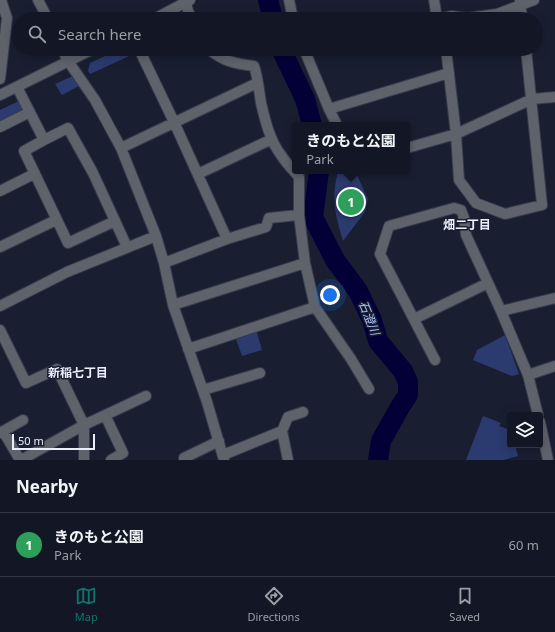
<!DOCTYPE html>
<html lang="en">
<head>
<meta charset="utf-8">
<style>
	body { margin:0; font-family:"Noto Sans","Noto Sans JP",sans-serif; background:#202432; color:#f1f3f6 }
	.controls { position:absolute; right:12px; bottom:12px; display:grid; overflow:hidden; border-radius:4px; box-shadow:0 2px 10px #0003 }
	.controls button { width:36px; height:36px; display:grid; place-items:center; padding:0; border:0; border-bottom:1px solid #323642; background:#131725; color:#f1f3f6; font:20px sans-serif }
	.scale { position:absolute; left:12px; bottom:10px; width:83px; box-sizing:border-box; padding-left:4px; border:2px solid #eaeefb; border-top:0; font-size:11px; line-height:14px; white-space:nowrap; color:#eaeefb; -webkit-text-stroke:3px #191f31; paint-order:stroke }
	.you { position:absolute; left:330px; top:295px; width:14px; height:14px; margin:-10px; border:3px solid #fff; border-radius:50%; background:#1a73e8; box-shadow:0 0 0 6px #1a73e833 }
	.badge { display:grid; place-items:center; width:26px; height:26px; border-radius:50%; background:#0f766e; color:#fff; font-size:13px; font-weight:700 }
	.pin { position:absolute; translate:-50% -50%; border:2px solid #fff; box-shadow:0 1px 4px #0006 }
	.popup { position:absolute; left:292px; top:122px; width:118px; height:52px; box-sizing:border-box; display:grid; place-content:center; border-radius:4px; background:#131725; filter:drop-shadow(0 1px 3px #0005); font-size:13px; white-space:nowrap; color:#9d9fa7 }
	.popup b { font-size:15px; color:#f1f3f6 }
	.popup::after { content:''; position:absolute; left:50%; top:100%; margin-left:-8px; border:8px solid transparent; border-top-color:#131725 }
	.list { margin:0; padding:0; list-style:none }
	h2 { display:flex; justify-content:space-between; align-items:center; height:52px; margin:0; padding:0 16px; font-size:17px }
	h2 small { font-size:13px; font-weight:400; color:#9d9fa7 }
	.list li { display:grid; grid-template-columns:26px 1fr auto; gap:12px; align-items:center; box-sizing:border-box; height:64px; padding:0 16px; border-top:1px solid #323642 }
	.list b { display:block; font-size:15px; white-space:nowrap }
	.list p { margin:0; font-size:13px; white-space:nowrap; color:#9d9fa7 }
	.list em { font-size:13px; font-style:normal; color:#9d9fa7 }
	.icon { flex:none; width:22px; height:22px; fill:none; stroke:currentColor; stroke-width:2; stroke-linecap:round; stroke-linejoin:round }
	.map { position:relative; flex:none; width:555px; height:460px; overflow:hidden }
	.search { position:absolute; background:#131725; box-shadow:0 2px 10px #0003; left:12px; right:12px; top:12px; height:44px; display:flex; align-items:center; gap:10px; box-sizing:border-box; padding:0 14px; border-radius:22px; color:#9d9fa7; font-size:15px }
	.sheet { height:116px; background:#131725 }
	nav { display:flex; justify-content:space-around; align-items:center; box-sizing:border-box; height:56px; border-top:1px solid #323642; background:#131725; font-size:11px; color:#9d9fa7 }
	nav a { display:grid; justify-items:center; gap:2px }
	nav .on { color:#0f766e }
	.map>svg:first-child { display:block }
	.green { fill:#2b3a6f }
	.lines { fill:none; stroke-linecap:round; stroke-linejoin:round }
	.river { stroke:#030037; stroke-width:20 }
	.minor-casing { stroke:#363c4d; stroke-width:12 }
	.tertiary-casing { stroke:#363c4d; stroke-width:12 }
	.minor { stroke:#5e626b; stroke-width:10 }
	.tertiary { stroke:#5e626b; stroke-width:10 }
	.labels { text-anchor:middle; stroke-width:3; stroke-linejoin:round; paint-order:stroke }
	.neighbourhood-label { font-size:12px; font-weight:bold; fill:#eaeefb; stroke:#191f31 }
	.water-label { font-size:12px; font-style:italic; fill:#afc3fc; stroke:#191f31 }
</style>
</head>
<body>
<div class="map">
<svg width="555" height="460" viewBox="0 0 555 460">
	<rect width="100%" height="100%" fill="#191f31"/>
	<path class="green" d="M120 49H136L138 52 90 74 88 71 90 63Z
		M75 75 81 85 62 95 55 84Z
		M23 99 28 111 0 125V110Z
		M338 171H355L368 199 365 212 343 241C335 214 331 199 338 171Z
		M257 332 262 350 242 356 236 339Z
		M505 335 519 374 512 376 473 360 477 350Z
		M483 416 501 423 499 426 510 430V445H515L518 456 504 460H466Z"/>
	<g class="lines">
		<path class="river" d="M268 0 273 19
			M281 49 305 99 312 125
			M319 171 313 217 335 260 358 291 372 320 378 341 403 371 408 382V395L400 407 381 441 378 460"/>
		<defs>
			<path id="minor" d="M289 0 293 19
				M434 0 437 19
				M520 0 522 19
				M186 2 188 11 192 19
				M409 19H437L452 16 467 18 497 14 534 0
				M139 49 174 122 227 239
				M209 49C222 61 236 64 254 66 258 77 259 91 261 103 265 120 270 141 281 155 286 163 293 170 299 177V215
				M304 49 329 109 337 125
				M375 49V50
				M446 49 456 134 459 180 476 203 505 214 542 205 526 49
				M68 61 95 100 121 148 156 236 164 263 173 305 207 402 224 460
				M0 79 7 18 1 0
				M17 87 44 140 68 128 93 173 127 247
				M329 109 449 73
				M0 127 30 112
				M44 140 24 151 68 243 115 221
				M121 148 257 83
				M407 148 456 134 532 99 555 97
				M198 174 272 139
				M0 191 34 174
				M0 247 56 220
				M164 263 227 239 266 227 269 218 299 215 305 263 315 307 188 349
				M173 305 305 263
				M0 306 67 272 156 236
				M315 307 351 359 369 389
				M501 311 555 298
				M414 319 488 283
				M0 330 26 383 57 369 84 425V460
				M435 360 380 254 389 226 454 208 461 210 464 218 466 235 501 311 528 375 538 415
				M528 375 555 366
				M203 390 260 373
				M105 415 123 453 111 460
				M540 422 548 460
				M3 431 20 460
				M0 433 23 420
				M223 455 282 431
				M21 460 84 425 146 396
				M184 460V458L219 441
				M288 460 282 431 288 417 303 412"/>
			<path id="tertiary" d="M38 0 48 19
				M154 19 190 0
				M62 49 68 61
				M0 95 93 49"/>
		</defs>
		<use href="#minor" class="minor-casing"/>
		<use href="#tertiary" class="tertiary-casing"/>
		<use href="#minor" class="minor"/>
		<use href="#tertiary" class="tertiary"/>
	</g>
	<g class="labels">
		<g class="neighbourhood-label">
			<text x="467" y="229">畑二丁目</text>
			<text x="78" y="377">新稲七丁目</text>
		</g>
		<g class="water-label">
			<text transform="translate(369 318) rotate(68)" y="4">石澄川</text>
		</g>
	</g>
</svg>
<div class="controls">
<button><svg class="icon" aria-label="layers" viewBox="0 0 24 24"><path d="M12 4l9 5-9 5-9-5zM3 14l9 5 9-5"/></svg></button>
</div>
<div class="scale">50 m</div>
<div class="you"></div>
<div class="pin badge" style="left:351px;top:202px;background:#2e9e5b">1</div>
<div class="popup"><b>きのもと公園</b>Park</div>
<div class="search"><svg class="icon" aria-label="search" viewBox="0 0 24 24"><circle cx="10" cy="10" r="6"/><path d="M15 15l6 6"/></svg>Search here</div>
</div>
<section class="sheet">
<h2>Nearby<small></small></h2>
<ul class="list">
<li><span class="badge" style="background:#2e9e5b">1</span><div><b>きのもと公園</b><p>Park</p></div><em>60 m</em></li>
</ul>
</section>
<nav>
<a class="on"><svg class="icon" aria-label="map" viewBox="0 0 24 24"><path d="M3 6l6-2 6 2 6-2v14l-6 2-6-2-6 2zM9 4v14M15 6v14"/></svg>Map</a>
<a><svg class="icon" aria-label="directions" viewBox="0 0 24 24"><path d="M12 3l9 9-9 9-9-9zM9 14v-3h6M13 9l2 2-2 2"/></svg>Directions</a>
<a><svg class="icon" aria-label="saved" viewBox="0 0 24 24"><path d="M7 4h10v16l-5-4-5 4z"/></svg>Saved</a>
</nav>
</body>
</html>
